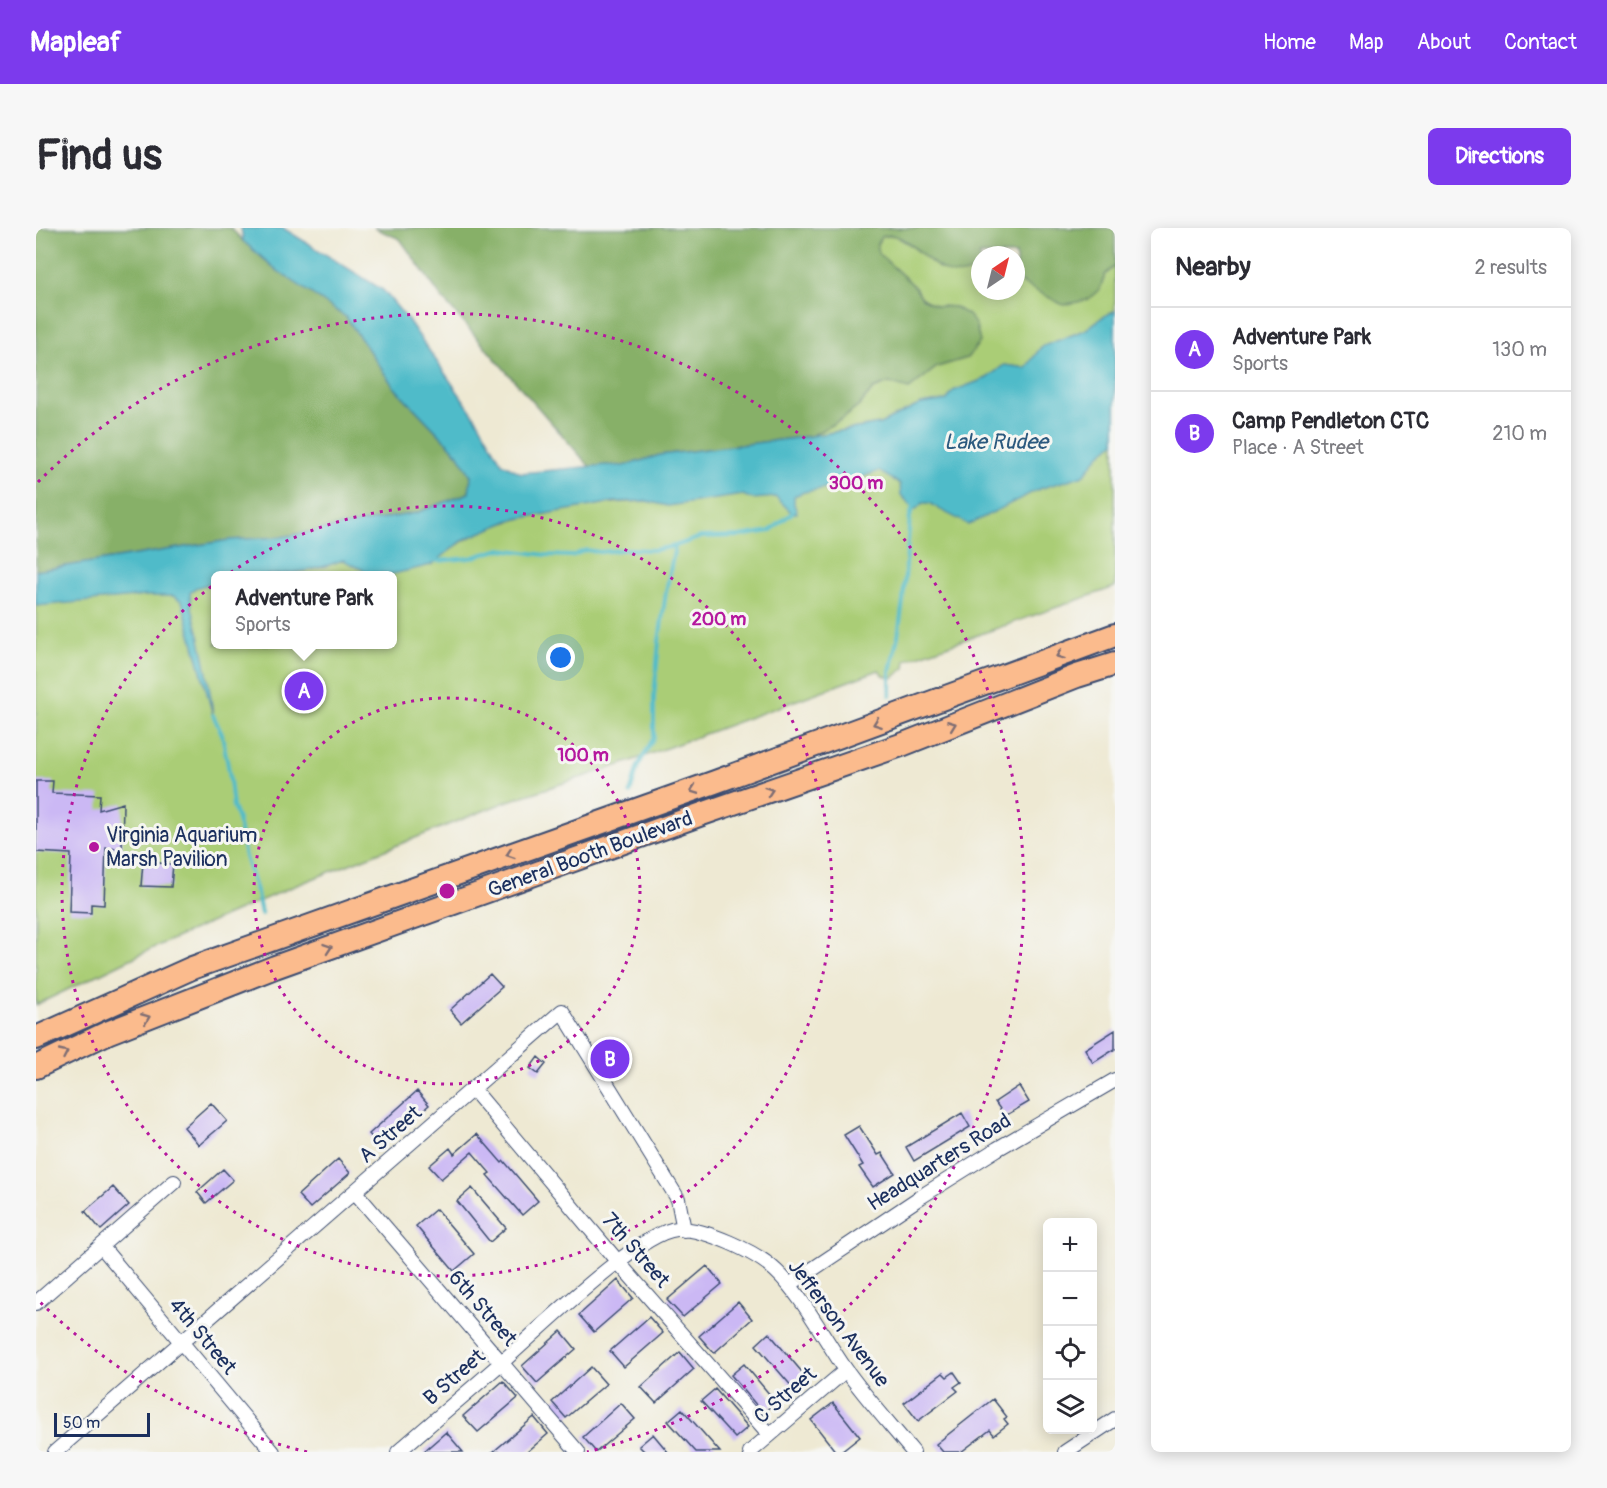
<!DOCTYPE html>
<html lang="en">
<head>
<meta charset="utf-8">
<style>
	body { margin:0; font-family:Pangolin,sans-serif; background:#f7f7f7; color:#2b2b33 }
	.controls { position:absolute; right:18px; bottom:18px; display:grid; overflow:hidden; border-radius:9px; box-shadow:0 3px 15px #0003 }
	.controls button { width:54px; height:54px; display:grid; place-items:center; padding:0; border:0; border-bottom:2px solid #e1e1e2; background:#fff; color:#2b2b33; font:30px sans-serif }
	.compass { position:absolute; left:935px; top:18px; width:54px; height:54px; border-radius:50%; background:#fff; box-shadow:0 3px 15px #0003; rotate:35deg }
	.scale { position:absolute; left:18px; bottom:15px; width:96px; box-sizing:border-box; padding-left:6px; border:3px solid #1b2f5e; border-top:0; font-size:16px; line-height:21px; white-space:nowrap; color:#1b2f5e; -webkit-text-stroke:4px #f6f6f2; paint-order:stroke }
	.you { position:absolute; left:525px; top:430px; width:21px; height:21px; margin:-15px; border:4px solid #fff; border-radius:50%; background:#1a73e8; box-shadow:0 0 0 9px #1a73e833 }
	.badge { display:grid; place-items:center; width:39px; height:39px; border-radius:50%; background:#7c3aed; color:#fff; font-size:20px; font-weight:700 }
	.pin { position:absolute; translate:-50% -50%; border:3px solid #fff; box-shadow:0 2px 6px #0006 }
	.popup { position:absolute; left:175px; top:343px; width:186px; height:78px; box-sizing:border-box; display:grid; place-content:center; border-radius:9px; background:#fff; filter:drop-shadow(0 2px 4px #0005); font-size:20px; white-space:nowrap; color:#7c7c81 }
	.popup b { font-size:22px; color:#2b2b33 }
	.popup::after { content:''; position:absolute; left:50%; top:100%; margin-left:-12px; border:12px solid transparent; border-top-color:#fff }
	.list { margin:0; padding:0; list-style:none }
	h2 { display:flex; justify-content:space-between; align-items:center; height:78px; margin:0; padding:0 24px; font-size:26px }
	h2 small { font-size:20px; font-weight:400; color:#7c7c81 }
	.list li { display:grid; grid-template-columns:39px 1fr auto; gap:18px; align-items:center; box-sizing:border-box; height:84px; padding:0 24px; border-top:2px solid #e1e1e2 }
	.list b { display:block; font-size:22px; white-space:nowrap }
	.list p { margin:0; font-size:20px; white-space:nowrap; color:#7c7c81 }
	.list em { font-size:20px; font-style:normal; color:#7c7c81 }
	.icon { flex:none; width:33px; height:33px; fill:none; stroke:currentColor; stroke-width:2; stroke-linecap:round; stroke-linejoin:round }
	.map { position:relative; flex:none; width:1079px; height:1224px; overflow:hidden; border-radius:9px }
	header { display:flex; align-items:center; gap:36px; box-sizing:border-box; height:84px; padding:0 30px; background:#7c3aed; color:#fff }
	header strong { font-size:28px }
	nav { display:flex; gap:33px; margin-inline-start:auto; font-size:21px }
	.intro { display:flex; align-items:center; justify-content:space-between; box-sizing:border-box; height:144px; padding:0 36px }
	h1 { margin:0; font-size:42px }
	.button { padding:15px 27px; border-radius:9px; background:#7c3aed; color:#fff; font-size:21px; font-weight:700 }
	main { display:flex; gap:36px; padding:0 36px }
	aside { flex:1; background:#fff; border-radius:9px; box-shadow:0 3px 15px #0003 }
	.map>svg:first-child { display:block }
	.green { fill:#aacd76; stroke:#627e6a; stroke-width:1.5 }
	.forest { fill:#87b067; stroke:#517062; stroke-width:1.5 }
	.water { fill:#4fbbc9; stroke:#357594; stroke-width:1.5 }
	.lines { fill:none; stroke-linecap:round; stroke-linejoin:round }
	.stream { stroke:#4fbbc9; stroke-width:4 }
	.building { fill:#cbb8f4 }
	.minor-casing { stroke:#3b4b70; stroke-width:16 }
	.trunk-casing { stroke:#3b4b70; stroke-width:26 }
	.minor { stroke:#fff; stroke-width:14 }
	.trunk { stroke:#fbbb8d; stroke-width:22 }
	.oneway { stroke:#806e73 }
	.ring { fill:none; stroke:#b5179e; stroke-width:3; stroke-dasharray:3 6 }
	.poi-dot { fill:#b5179e; stroke:#f6f6f2; stroke-width:2 }
	.labels { text-anchor:middle; stroke-width:6; stroke-linejoin:round; paint-order:stroke }
	.poi-label { font-size:21px; fill:#1b2f5e; stroke:#f6f6f2; text-anchor:start }
	.street-label { font-size:21px; fill:#1b2f5e; stroke:#f6f6f2 }
	.water-label { font-size:22px; font-style:italic; fill:#2b597e; stroke:#f6f6f2 }
	.centre { fill:#b5179e; stroke:#f6f6f2; stroke-width:3 }
	.ring-label { font-size:18px; text-anchor:middle; font-weight:bold; fill:#b5179e; stroke:#f6f6f2; stroke-width:6; stroke-linejoin:round; paint-order:stroke }
</style>
</head>
<body>
<header>
<strong>Mapleaf</strong>
<nav><a>Home</a><a>Map</a><a>About</a><a>Contact</a></nav>
</header>
<div class="intro"><h1>Find us</h1><a class="button">Directions</a></div>
<main>
<div class="map">
<svg width="1079" height="1224" viewBox="0 0 1079 1224">
	<rect width="100%" height="100%" fill="#f6f6f2"/>
	<filter id="ink" filterUnits="userSpaceOnUse"><feTurbulence type="fractalNoise" baseFrequency=".0167" numOctaves="2"/><feDisplacementMap in="SourceGraphic" scale="12" xChannelSelector="R" yChannelSelector="G"/><feConvolveMatrix kernelMatrix="1 2 1 2 8 2 1 2 1" color-interpolation-filters="sRGB"/></filter>
	<filter id="wash" filterUnits="userSpaceOnUse"><feTurbulence type="fractalNoise" baseFrequency=".008" numOctaves="4" result="noise"/><feDisplacementMap in="SourceGraphic" scale="24" xChannelSelector="R" yChannelSelector="G"/><feGaussianBlur stdDeviation="1.35" result="paint"/><feColorMatrix in="noise" values="0 0 0 0 0 0 0 0 0 0 0 0 0 0 0 0 0 1.4 0 .05"/><feComposite in="paint" operator="in"/></filter>
	<g filter="url(#wash)">
		<rect width="100%" height="100%" fill="#eee9d3"/>
		<path class="green" d="M858 7 873 16 904 41 937 43 944 38V63H980V52L992 58 1064 61 1069 47 1079 38V83L1068 88 1049 102 1005 119 990 140 968 137 951 150 917 163 911 172 885 176 844 196 775 208 806 191 823 178 837 161 853 155 873 161 901 139 931 130 919 79 901 78 887 71 876 56 843 26 841 16 845 9Z
			M1079 134V359L870 432 869 440 856 450 847 447 843 442 587 536 472 573 251 661 119 719 0 777V371L179 348 180 416H356V348L187 347 420 318C463 286 556 275 610 273Z"/>
		<path class="forest" d="M0 0H195L207 13 242 43 310 89 358 159 423 227 435 248 433 265 380 285 245 309 193 312 0 343Z
			M338 0H1079V38L1069 47 1064 61 1051 72 1027 77 980 52V27H944V38C908 66 888 17 859 8 855 6 850 8 845 9L841 16 843 26 876 56 887 71 901 78 919 79 932 87 940 97 944 114 931 130 901 139 873 161 853 155 837 161 823 178 806 191 775 208 624 227 588 238 554 239 406 70 364 11Z"/>
		<path class="water" d="M205 0H247L347 62 372 92 442 193 466 235 485 245 570 237 588 238 624 227 775 208 844 196 885 176 911 172 917 163 951 150 968 137 990 140 1005 119 1049 102 1068 88 1079 83V214L1063 227 1048 247 1003 261 932 297C920 288 905 284 894 275H887L879 282 865 267 864 256 843 243 800 258 768 264 758 268V276L761 285H756L740 269 716 271 707 267 632 278 610 273 578 274 475 292 429 311 395 337 357 346 333 345 307 332C266 349 224 348 180 348L179 354 159 360 154 365C155 383 162 399 165 416 171 440 174 463 177 487L146 373 137 368H110L0 378V343L193 312 245 309 380 285 433 265 435 248 423 227 358 159 310 89 242 43 207 13Z"/>
		<g class="lines">
			<path class="stream" d="M401 333 434 330 465 321 510 327 536 328 550 322 564 324 593 321 618 322 639 318
				M854 467V443L862 408 867 373 874 288 877 279
				M177 487 186 506 193 543 197 579 202 592 209 629 221 666 225 686
				M594 565 602 538 618 509V469L623 413 630 364 639 318 665 309 704 308 734 303 756 285"/>
		</g>
		<g id="blocks">
			<path class="building" d="M0 553H17L16 565 64 567 63 582 87 575 86 621 70 620 68 677 55 676V685L33 684 35 626 0 624Z
				M107 634 137 636 135 659 105 658Z
				M454 746 466 759 425 795 414 782Z
				M1079 802V821L1057 835 1049 821Z
				M502 829 510 836 502 846 494 840Z
				M983 858 993 874 969 888 959 874Z
				M381 863 393 877 345 919 333 906Z
				M175 875 191 893 163 917 148 899Z
				M926 885 934 899 878 933 870 919Z
				M823 898 842 927 846 925 859 945 837 959 823 939 827 937 808 907Z
				M441 906 466 935 468 933 502 973 486 987 451 947 454 945 436 924 405 951 393 938 414 920 418 926Z
				M302 931 314 945 274 980 262 967Z
				M187 941 197 952 170 975 161 964Z
				M77 959 93 977 65 1002 49 983Z
				M436 960 470 1000 454 1014 421 973Z
				M400 981 438 1026 418 1043 380 998Z
				M671 1038 686 1056 647 1089 631 1072Z
				M582 1052 597 1070 558 1104 543 1087Z
				M702 1074 716 1091 678 1125 663 1108Z
				M613 1089 627 1105 588 1139 574 1123Z
				M525 1103 540 1121 501 1155 486 1138Z
				M733 1105 771 1150 758 1161 720 1117Z
				M644 1124 658 1141 620 1175 605 1159Z
				M708 1136 740 1174 727 1185 695 1147Z
				M555 1139 570 1156 530 1190 516 1174Z
				M918 1144 925 1154 918 1159 922 1163 882 1193 868 1175 907 1145 911 1149Z
				M467 1153 482 1170 442 1204 427 1188Z
				M679 1161 712 1199 699 1210 665 1173Z
				M957 1171 971 1189 968 1191 972 1196 958 1207 954 1202 925 1224H907L900 1216Z
				M585 1175 599 1191 560 1224 547 1209Z
				M797 1175 824 1209 805 1224H800L775 1192Z
				M646 1181 684 1224H660L632 1193Z
				M498 1189 512 1206 491 1224H457Z
				M410 1204 427 1224H387Z
				M617 1206 632 1224H609L603 1218Z"/>
		</g>
	</g>
	<g filter="url(#ink)">
		<use href="#blocks" fill-opacity="0" stroke="#3b4b70" stroke-width="1.5"/>
		<g class="lines">
			<defs>
				<path id="minor" d="M437 861 582 1034 734 1207
					M319 964 542 1224
					M65 1018 237 1224
					M753 1057 886 968 961 921 1079 852
					M0 1075 138 954
					M19 1224 526 783 642 971 648 1002
					M362 1224C396 1194 431 1165 465 1135 499 1106 602 1004 641 1001 668 1000 721 1024 740 1043 765 1066 788 1110 808 1139 829 1169 854 1196 877 1224
					M714 1224 810 1142
					M1029 1224 1079 1191"/>
				<path id="trunk" d="M0 810 156 740 679 554 1079 407
					M0 839 71 805 239 739 666 586 868 516 1041 448 1079 436"/>
			</defs>
			<use href="#minor" class="minor-casing"/>
			<use href="#trunk" class="trunk-casing"/>
			<use href="#minor" class="minor"/>
			<use href="#trunk" class="trunk"/>
		</g>
		<defs><path id="oneway-chevron" d="M-2-3.5L2.5 0L-2 3.5" fill="none" stroke-width="1.6" stroke-linecap="round" stroke-linejoin="round" transform="scale(1.5)"/></defs>
		<g class="oneway">
			<use href="#oneway-chevron" transform="translate(1024 427) rotate(160)"/>
			<use href="#oneway-chevron" transform="translate(841 495) rotate(160)"/>
			<use href="#oneway-chevron" transform="translate(916 497) rotate(-21)"/>
			<use href="#oneway-chevron" transform="translate(658 562) rotate(160)"/>
			<use href="#oneway-chevron" transform="translate(733 563) rotate(-19)"/>
			<use href="#oneway-chevron" transform="translate(474 626) rotate(161)"/>
			<use href="#oneway-chevron" transform="translate(292 720) rotate(-19)"/>
			<use href="#oneway-chevron" transform="translate(110 790) rotate(-22)"/>
			<use href="#oneway-chevron" transform="translate(28 825) rotate(-25)"/>
		</g>
	</g>
	<g class="ring">
		<circle cx="411" cy="663" r="193"/>
		<circle cx="411" cy="663" r="385"/>
		<path d="M271 1224A578 578 0 0 1 2 1072M2 254A578 578 0 1 1 551 1224"/>
	</g>
	<circle class="poi-dot" cx="58" cy="619" r="6"/>
	<g class="labels">
		<g class="poi-label">
			<text x="70" y="614">Virginia Aquarium<tspan x="70" dy="24">Marsh Pavilion</tspan></text>
		</g>
		<g class="street-label">
			<text transform="translate(554 626) rotate(-20)" y="7">General Booth Boulevard</text>
			<text transform="translate(354 906) rotate(-41)" y="7">A Street</text>
			<text transform="translate(903 934) rotate(-32)" y="7">Headquarters Road</text>
			<text transform="translate(600 1022) rotate(49)" y="7">7th Street</text>
			<text transform="translate(447 1080) rotate(49)" y="7">6th Street</text>
			<text transform="translate(803 1095) rotate(53)" y="7">Jefferson Avenue</text>
			<text transform="translate(167 1108) rotate(50)" y="7">4th Street</text>
			<text transform="translate(418 1149) rotate(-41)" y="7">B Street</text>
			<text transform="translate(749 1167) rotate(-41)" y="7">C Street</text>
		</g>
		<g class="water-label">
			<text x="960" y="221">Lake Rudee</text>
		</g>
	</g>
	<circle cx="411" cy="663" r="9" class="centre"/>
	<g class="ring-label">
		<text x="820" y="261">300 m</text>
		<text x="683" y="397">200 m</text>
		<text x="547" y="533">100 m</text>
	</g>
</svg>
<div class="controls">
<button>+</button>
<button>−</button>
<button><svg class="icon" aria-label="locate" viewBox="0 0 24 24"><circle cx="12" cy="12" r="6"/><path d="M12 2v4M12 18v4M2 12h4M18 12h4"/></svg></button>
<button><svg class="icon" aria-label="layers" viewBox="0 0 24 24"><path d="M12 4l9 5-9 5-9-5zM3 14l9 5 9-5"/></svg></button>
</div>
<svg class="compass" viewBox="-18 -18 36 36"><path d="M0-13l5 13h-10z" fill="#e53935"/><path d="M0 13l5-13h-10z" fill="#7c7c81"/></svg>
<div class="scale">50 m</div>
<div class="you"></div>
<div class="pin badge" style="left:268px;top:463px">A</div>
<div class="popup"><b>Adventure Park</b>Sports</div>
<div class="pin badge" style="left:574px;top:831px">B</div>
</div>
<aside>
<h2>Nearby<small>2 results</small></h2>
<ul class="list">
<li><span class="badge">A</span><div><b>Adventure Park</b><p>Sports</p></div><em>130 m</em></li>
<li><span class="badge">B</span><div><b>Camp Pendleton CTC</b><p>Place · A Street</p></div><em>210 m</em></li>
</ul>
</aside>
</main>
</body>
</html>
